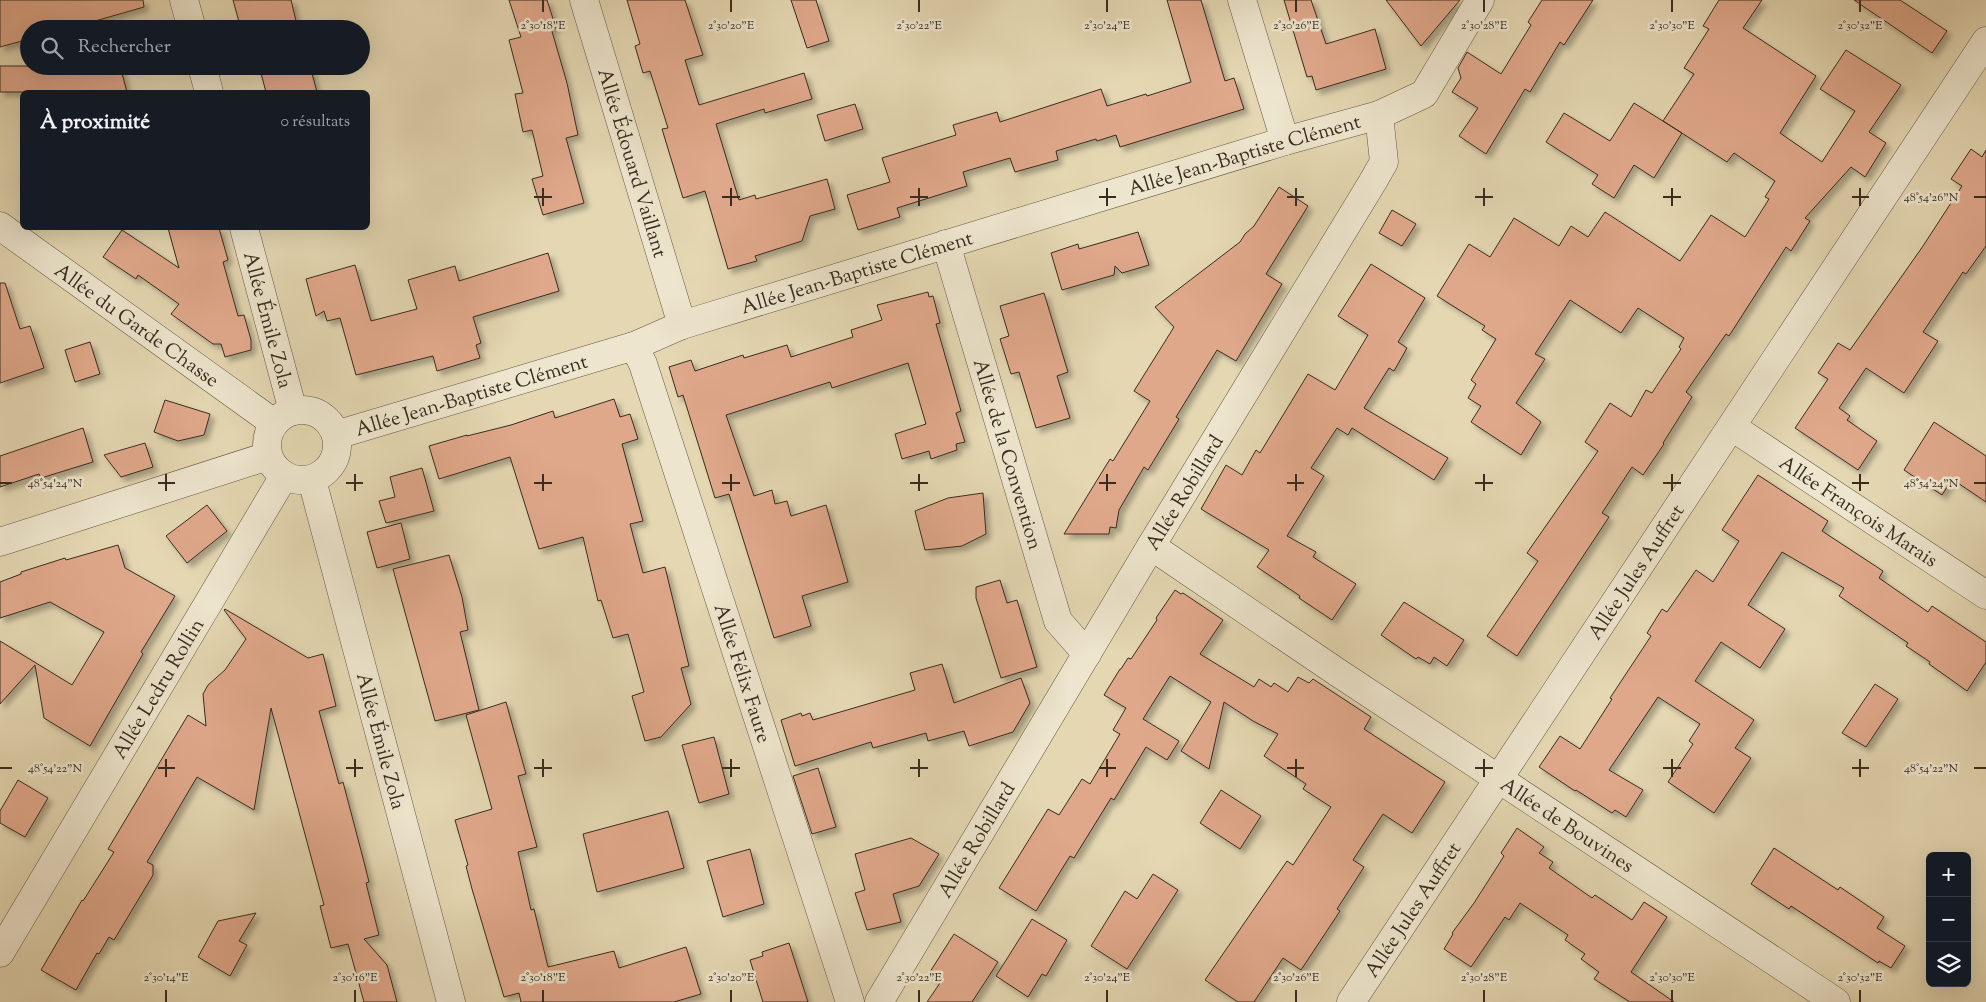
<!DOCTYPE html>
<html lang="fr">
<head>
<meta charset="utf-8">
<style>
	body { margin:0; font-family:"Sorts Mill Goudy",serif; background:#20242c; color:#f1f3f6 }
	.controls { position:absolute; right:15px; bottom:15px; display:grid; overflow:hidden; border-radius:8px; box-shadow:0 5px 20px #0002 }
	.controls button { width:45px; height:45px; display:grid; place-items:center; padding:0; border:0; border-bottom:1px solid #363941; background:#171b24; color:#f1f3f6; font:25px sans-serif }
	.list { margin:0; padding:0; list-style:none }
	h2 { display:flex; justify-content:space-between; align-items:center; height:65px; margin:0; padding:0 20px; font-size:21px }
	h2 small { font-size:16px; font-weight:400; color:#9ea1a6 }
	.icon { flex:none; width:28px; height:28px; fill:none; stroke:currentColor; stroke-width:2; stroke-linecap:round; stroke-linejoin:round }
	.map { position:relative; flex:none; width:1986px; height:1002px; overflow:hidden }
	.search { position:absolute; background:#171b24; box-shadow:0 5px 20px #0002; left:20px; top:20px; width:350px; height:55px; display:flex; align-items:center; gap:12px; box-sizing:border-box; padding:0 18px; border-radius:28px; color:#9ea1a6; font-size:19px }
	.panel { position:absolute; background:#171b24; box-shadow:0 5px 20px #0002; left:20px; top:90px; width:350px; height:140px; border-radius:8px }
	.map>svg:first-child { display:block }
	.building { fill:#e0a88b; stroke:#382c20; filter:url(#shadow) }
	.lines { fill:none; stroke-linecap:round; stroke-linejoin:round }
	.minor-casing { stroke:#635744; stroke-width:29 }
	.minor { stroke:#ede5cd; stroke-width:28 }
	.ticks { fill:none; stroke:#382c20; stroke-width:2 }
	.labels { text-anchor:middle; stroke-width:5; stroke-linejoin:round; paint-order:stroke }
	.street-label { font-size:20px; fill:#382c20; stroke:#ede5cd }
	.ticks-label { font-size:12px; text-anchor:middle; fill:#382c20; stroke:#ede5cd; stroke-width:5; stroke-linejoin:round; paint-order:stroke }
</style>
</head>
<body>
<div class="map">
<svg width="1986" height="1002" viewBox="0 0 1986 1002">
	<defs>
		<filter id="shadow"><feDropShadow dx="4.5" dy="4.5" stdDeviation="2.5" flood-color="#0004"/></filter>
	</defs>
	<rect width="100%" height="100%" fill="#e4d7b2"/>
	<filter id="stains"><feTurbulence type="fractalNoise" baseFrequency=".004" numOctaves="4"/><feColorMatrix values="0 0 0 0 .2 0 0 0 0 .09 0 0 0 0 .02 0 0 0 .5 -.17"/></filter>
	<radialGradient id="worn" r=".72"><stop offset=".6" stop-color="#630" stop-opacity="0"/><stop offset="1" stop-color="#630" stop-opacity=".3"/></radialGradient>
	<path class="building" d="M0 0H143L144 7 67 29H29V39L0 47Z
		M233 0H291L298 29H241Z
		M509 0H547L556 28H551L567 83 578 135 566 138 584 203 543 215 532 179 543 176 532 130 523 132 515 94 523 93 509 40 521 37Z
		M627 0H685L703 55 685 60 699 105 804 73 812 99 765 113 764 109 716 124 739 200 755 195 756 199 827 179 835 209 810 216 802 241 755 256 757 261 728 269 705 191 683 198 662 129 668 128 650 71 643 73 635 46 640 44Z
		M791 0H816L829 41 807 48Z
		M1167 0H1201L1225 81 1234 78 1244 109 1120 147 1116 135 1097 141 1096 139 1056 151 1058 160 1015 172 1010 158 963 172 967 186 897 208 900 217 858 230 847 195 890 182 882 158 956 135 953 125 997 112 1000 122 1101 89 1107 106 1146 94 1147 96 1191 82Z
		M1284 0H1311L1326 44 1375 29 1386 69 1316 90 1312 76 1307 77Z
		M1386 0H1460L1421 46Z
		M1542 0H1593L1564 45 1560 42 1530 92 1525 89 1486 154 1459 136 1478 108 1452 92 1461 78 1458 68 1467 52 1501 74 1531 25 1528 22Z
		M1719 0H1762L1743 28 1816 76 1780 133 1822 162 1855 111 1820 89 1846 50 1901 85 1869 132 1886 143 1865 177 1851 167 1805 218 1810 221 1791 251 1786 247 1729 336 1726 334 1686 392 1692 397 1663 443 1664 444 1643 475 1632 467 1602 513 1609 517 1517 656 1487 636 1538 561 1527 553 1598 451 1585 442 1610 403 1631 417 1646 390 1652 393 1681 349 1679 347 1684 338 1638 308 1621 333 1570 300 1535 354 1545 359 1516 403 1541 422 1521 455 1471 422 1481 406 1468 398 1476 384 1471 380 1496 339 1482 330 1485 326 1437 296 1469 244 1490 257 1514 218 1559 246 1571 226 1588 237 1605 212 1680 261 1711 215 1745 237 1769 199 1765 197 1775 181 1734 153 1727 162 1663 121 1694 74 1684 68 1709 29 1703 26Z
		M1854 0H1900L1947 31 1932 53Z
		M0 66H120L127 92H0Z
		M259 66H310L317 92H266Z
		M1634 103 1682 133 1654 178 1634 165 1614 198 1592 184 1598 175 1546 142 1564 113 1610 141Z
		M855 104 863 129 825 141 817 115Z
		M1971 149 1982 157 1986 150V246L1966 274 1963 272 1923 332 1938 341 1904 393 1866 368 1839 408 1850 416 1847 420 1877 441 1858 470 1795 428 1828 379 1818 373 1838 343 1850 350 1923 246 1962 186 1951 179Z
		M1279 187 1308 206 1266 274 1282 284 1236 361 1217 350 1176 417 1179 419 1148 470 1144 467 1119 510 1116 528 1110 527 1109 534H1064L1110 459 1113 461 1150 401 1134 391 1174 327 1155 307 1240 242 1245 234 1254 226Z
		M1392 210 1416 224 1402 246 1379 233Z
		M168 228H219L228 260 223 262 238 316 244 315 251 340V350L225 357 221 344H213L171 314 179 304 138 275 136 279 103 257 122 230 179 268Z
		M1138 232 1149 265 1122 273 1115 266 1114 275 1062 290 1051 253 1078 244 1079 249Z
		M548 253 559 291 473 317 481 343 476 345 480 358 437 371 433 356 356 375 340 318 327 321 324 311 316 316 306 279 355 265 371 321 417 309 408 280 455 266 459 281Z
		M1371 264 1425 298 1398 342 1407 348 1394 371 1389 368 1364 408 1448 458 1434 480 1352 428 1348 435 1337 428 1311 468 1324 476 1287 536 1316 552 1313 557 1356 584 1332 620 1299 598 1300 596 1257 567 1269 550 1201 509 1226 465 1242 475 1256 450 1260 453 1308 374 1335 390 1368 335 1338 316Z
		M0 283H5L20 329 30 326 44 368 0 383Z
		M928 292 929 297 933 296 940 323 936 324 961 411 956 413 965 442 956 444 957 450 931 459 929 451 902 459 895 434 926 424 908 363 832 388 830 382 726 415 754 496 772 490 775 504 787 501 791 516 826 505 848 582 802 596 811 626 774 638 729 494 715 498 683 395 678 397 669 367 691 360 695 371 743 355 744 358 787 345 791 357 853 337 851 330 882 320 877 305Z
		M1044 293 1068 372 1057 376 1070 418 1036 428 1019 372 1011 374 1000 339 1009 336 1000 306Z
		M90 342 100 374 75 382 65 350Z
		M614 399 620 417 630 414 638 439 622 444 643 521 630 524 643 573 665 567 689 666 681 668 691 704 661 737 645 741 632 696 644 692 628 634 613 638 601 600 598 601 583 537 539 549 510 457 439 479 429 446 467 435V436L511 425 553 411 555 418Z
		M165 400 210 414 204 435 178 441 154 432Z
		M1934 422 1986 456V502L1952 479 1942 495 1904 470Z
		M83 428 93 462 41 478 39 474 0 487V456Z
		M145 443 153 467 121 477 104 455Z
		M422 468 434 511 386 523 379 501 395 497 390 477Z
		M1758 475 1828 521 1822 531 1883 571 1879 578 1928 612 1932 606 1986 642V662L1967 691 1929 664 1930 662 1906 646 1908 643 1839 596 1844 588 1782 552 1748 605 1785 629 1760 668 1721 642 1695 681 1754 720 1735 748 1751 758 1714 813 1668 782 1693 744 1689 741 1700 724 1658 697 1609 770 1643 790 1626 817 1615 810 1612 813 1576 790 1575 791 1539 767 1560 736 1580 749 1612 699 1610 698 1651 636 1647 633 1662 609 1667 612 1696 570 1713 582 1739 541 1722 530Z
		M983 493 986 534 962 546 925 550 915 511 948 498Z
		M207 505 227 531 187 563 166 536Z
		M401 523 410 559 377 568 367 532Z
		M118 545 125 568 175 596 141 652 143 654 90 746 44 718 35 665 0 704V641L72 685 104 632 50 602 0 618V582L21 574V572L65 558 66 560Z
		M449 555 462 597 468 630 460 632 479 710 435 721 393 569Z
		M1000 580 1007 603 1017 600 1037 667 1001 678 976 598V587Z
		M1175 590 1181 594 1183 593 1223 620 1200 654 1254 687 1259 679 1271 687 1274 683 1288 692 1298 677 1309 683 1313 679 1371 717 1364 729 1445 782 1412 833 1383 814 1353 860 1364 867 1337 909 1340 911 1301 970 1283 958 1254 1002H1238L1205 980 1287 861 1293 865 1331 807 1303 789 1306 784 1264 756 1278 734 1253 721 1224 702 1209 769 1181 751 1211 702 1170 676 1143 719 1179 741 1167 760 1146 747 1114 800 1111 798 1074 858 1070 856 1036 911 999 888 1048 809 1059 815 1082 779 1090 784 1120 734 1113 730 1126 708 1104 695 1120 669H1121L1128 658 1131 659 1157 620 1156 618Z
		M1404 602 1464 640 1447 666 1434 657 1430 664 1418 657 1416 659 1381 635Z
		M225 609 308 658 323 654 336 706 319 711 339 784 343 782 364 862 369 882 366 883 379 935 364 939 387 965 397 1002H364L348 944 331 948 320 906 324 905 271 708 254 810 197 777 147 862 153 865V875L114 940 109 937 99 954 97 953 76 990 41 970 82 900 83 901 114 852 108 849 188 715 206 726 203 694 208 685 225 670 246 639 224 610Z
		M942 664 954 703 1021 678 1030 703 1013 732 969 746 964 731 928 741 926 733 873 748 871 742 795 766 781 720 801 713 802 716 810 713 813 720 915 690 910 673Z
		M1875 684 1898 699 1866 747 1842 733Z
		M506 702 526 774 518 776 537 847 518 852 531 910 534 909 548 967 614 951 619 968 686 947 701 994 674 1002H521L519 993 504 997 472 889 466 866 468 865 455 820 492 809 466 715Z
		M714 737 729 794 699 803 682 745Z
		M818 768 836 827 812 834 793 776Z
		M18 780 48 798 25 837 0 823V811Z
		M1221 790 1261 816 1240 849 1200 823Z
		M668 811 684 868 597 892 583 834Z
		M1517 828 1544 847 1539 853 1553 862 1549 868 1592 898 1595 895 1632 920 1644 902 1667 917 1631 972 1674 1002H1630L1594 979 1599 972 1581 959 1585 954 1565 940 1568 935 1520 903 1509 920 1505 917 1471 967 1444 949 1453 934 1452 933 1474 903 1504 856 1501 853Z
		M911 838 939 854 919 886 893 894 901 922 867 930 855 893 865 890 855 854Z
		M1774 848 1838 890 1840 887 1884 917 1877 928 1905 946 1891 968 1879 961 1878 963 1791 906 1789 909 1751 884Z
		M750 849 764 904 723 917 707 861Z
		M1153 874 1178 890 1127 969 1091 946 1125 891 1137 899Z
		M256 913 239 941 247 945 230 976 198 957 218 921Z
		M1032 919 1067 940 1046 976 1042 974 1028 997 996 976Z
		M954 934 998 962 972 1002H927L940 983 928 975Z
		M789 943 808 1002H763L750 960 763 956 762 952Z"/>
	<g class="lines">
		<defs>
			<g id="minor">
				<path d="M184 0 192 29"/>
				<path id="s1" d="M584 0 682 325"/>
				<path d="M1242 0 1285 141"/>
				<path d="M202 66 209 92"/>
				<path id="s2" d="M0 226 274 423"/>
				<path id="s3" d="M244 228 293 411"/>
				<path id="s4" d="M946 244 1058 621 1087 654"/>
				<path id="s5" d="M634 346 643 364 850 1002"/>
				<circle cx="302" cy="445" r="35"/>
				<path id="s6" d="M1732 427 1986 595"/>
				<path id="s7" d="M336 435 634 346 682 325 1285 141 1379 115"/>
				<path id="s8" d="M312 480 451 1002"/>
				<path d="M0 542 268 456"/>
				<path id="s9" d="M1151 546 1337 672 1836 1002"/>
				<path id="s10" d="M0 953 284 476"/>
				<path id="s11" d="M879 1002 1151 546 1372 183 1384 162 1379 115 1424 94 1480 0"/>
				<path id="s12" d="M1351 1002 1986 41"/>
			</g>
		</defs>
		<use href="#minor" class="minor-casing"/>
		<use href="#minor" class="minor"/>
	</g>
	<path class="ticks" d="M543 0V12M731 0V12M919 0V12M1107 0V12M1296 0V12M1484 0V12M1672 0V12M1860 0V12M543 188V206M731 188V206M919 188V206M1107 188V206M1296 188V206M1484 188V206M1672 188V206M1860 188V206M534 197H552M722 197H740M910 197H928M1099 197H1116M1287 197H1304M1475 197H1493M1663 197H1681M1852 197H1869M1974 197H1986M166 474V491M355 474V491M543 474V491M731 474V491M919 474V491M1107 474V491M1296 474V491M1484 474V491M1672 474V491M1860 474V491M0 483H12M158 483H175M346 483H363M534 483H552M722 483H740M910 483H928M1099 483H1116M1287 483H1304M1475 483H1493M1663 483H1681M1852 483H1869M1974 483H1986M166 759V777M355 759V777M543 759V777M731 759V777M919 759V777M1107 759V777M1296 759V777M1484 759V777M1672 759V777M1860 759V777M0 768H12M158 768H175M346 768H363M534 768H552M722 768H740M910 768H928M1099 768H1116M1287 768H1304M1475 768H1493M1663 768H1681M1852 768H1869M1974 768H1986M166 990V1002M355 990V1002M543 990V1002M731 990V1002M919 990V1002M1107 990V1002M1296 990V1002M1484 990V1002M1672 990V1002M1860 990V1002"/>
	<g class="labels">
		<g class="street-label">
			<text dy="7" stroke="none"><textPath href="#s7" startOffset="951">Allée Jean-Baptiste Clément</textPath></text>
			<text dy="7" stroke="none"><textPath href="#s1" startOffset="170">Allée Édouard Vaillant</textPath></text>
			<text dy="7" stroke="none"><textPath href="#s7" startOffset="546">Allée Jean-Baptiste Clément</textPath></text>
			<text dy="7" stroke="none"><textPath href="#s3" startOffset="95">Allée Émile Zola</textPath></text>
			<text dy="7" stroke="none"><textPath href="#s2" startOffset="169">Allée du Garde Chasse</textPath></text>
			<text dy="7" stroke="none"><textPath href="#s7" startOffset="141">Allée Jean-Baptiste Clément</textPath></text>
			<text dy="7" stroke="none"><textPath href="#s4" startOffset="219">Allée de la Convention</textPath></text>
			<text dy="7" stroke="none"><textPath href="#s11" startOffset="594">Allée Robillard</textPath></text>
			<text dy="7" stroke="none"><textPath href="#s6" startOffset="152">Allée François Marais</textPath></text>
			<text dy="7" stroke="none"><textPath href="#s12" startOffset="516">Allée Jules Auffret</textPath></text>
			<text dy="7" stroke="none"><textPath href="#s5" startOffset="345">Allée Félix Faure</textPath></text>
			<text dy="7" stroke="none"><textPath href="#s10" startOffset="308">Allée Ledru Rollin</textPath></text>
			<text dy="7" stroke="none"><textPath href="#s8" startOffset="270">Allée Émile Zola</textPath></text>
			<text dy="7" stroke="none"><textPath href="#s9" startOffset="501">Allée de Bouvines</textPath></text>
			<text dy="7" stroke="none"><textPath href="#s11" startOffset="189">Allée Robillard</textPath></text>
			<text dy="7" stroke="none"><textPath href="#s12" startOffset="111">Allée Jules Auffret</textPath></text>
		</g>
	</g>
	<g class="ticks-label">
		<text x="543" y="29">2°30'18"E</text>
		<text x="731" y="29">2°30'20"E</text>
		<text x="919" y="29">2°30'22"E</text>
		<text x="1107" y="29">2°30'24"E</text>
		<text x="1296" y="29">2°30'26"E</text>
		<text x="1484" y="29">2°30'28"E</text>
		<text x="1672" y="29">2°30'30"E</text>
		<text x="1860" y="29">2°30'32"E</text>
		<text x="1931" y="201">48°54'26"N</text>
		<text x="55" y="487">48°54'24"N</text>
		<text x="1931" y="487">48°54'24"N</text>
		<text x="55" y="772">48°54'22"N</text>
		<text x="1931" y="772">48°54'22"N</text>
		<text x="166" y="981">2°30'14"E</text>
		<text x="355" y="981">2°30'16"E</text>
		<text x="543" y="981">2°30'18"E</text>
		<text x="731" y="981">2°30'20"E</text>
		<text x="919" y="981">2°30'22"E</text>
		<text x="1107" y="981">2°30'24"E</text>
		<text x="1296" y="981">2°30'26"E</text>
		<text x="1484" y="981">2°30'28"E</text>
		<text x="1672" y="981">2°30'30"E</text>
		<text x="1860" y="981">2°30'32"E</text>
	</g>
	<rect width="100%" height="100%" filter="url(#stains)"/>
	<rect width="100%" height="100%" fill="url(#worn)"/>
</svg>
<div class="controls">
<button>+</button>
<button>−</button>
<button><svg class="icon" aria-label="layers" viewBox="0 0 24 24"><path d="M12 4l9 5-9 5-9-5zM3 14l9 5 9-5"/></svg></button>
</div>
<div class="search"><svg class="icon" aria-label="search" viewBox="0 0 24 24"><circle cx="10" cy="10" r="6"/><path d="M15 15l6 6"/></svg>Rechercher</div>
<section class="panel">
<h2>À proximité<small>0 résultats</small></h2>
<ul class="list">
</ul>
</section>
</div>
</body>
</html>
